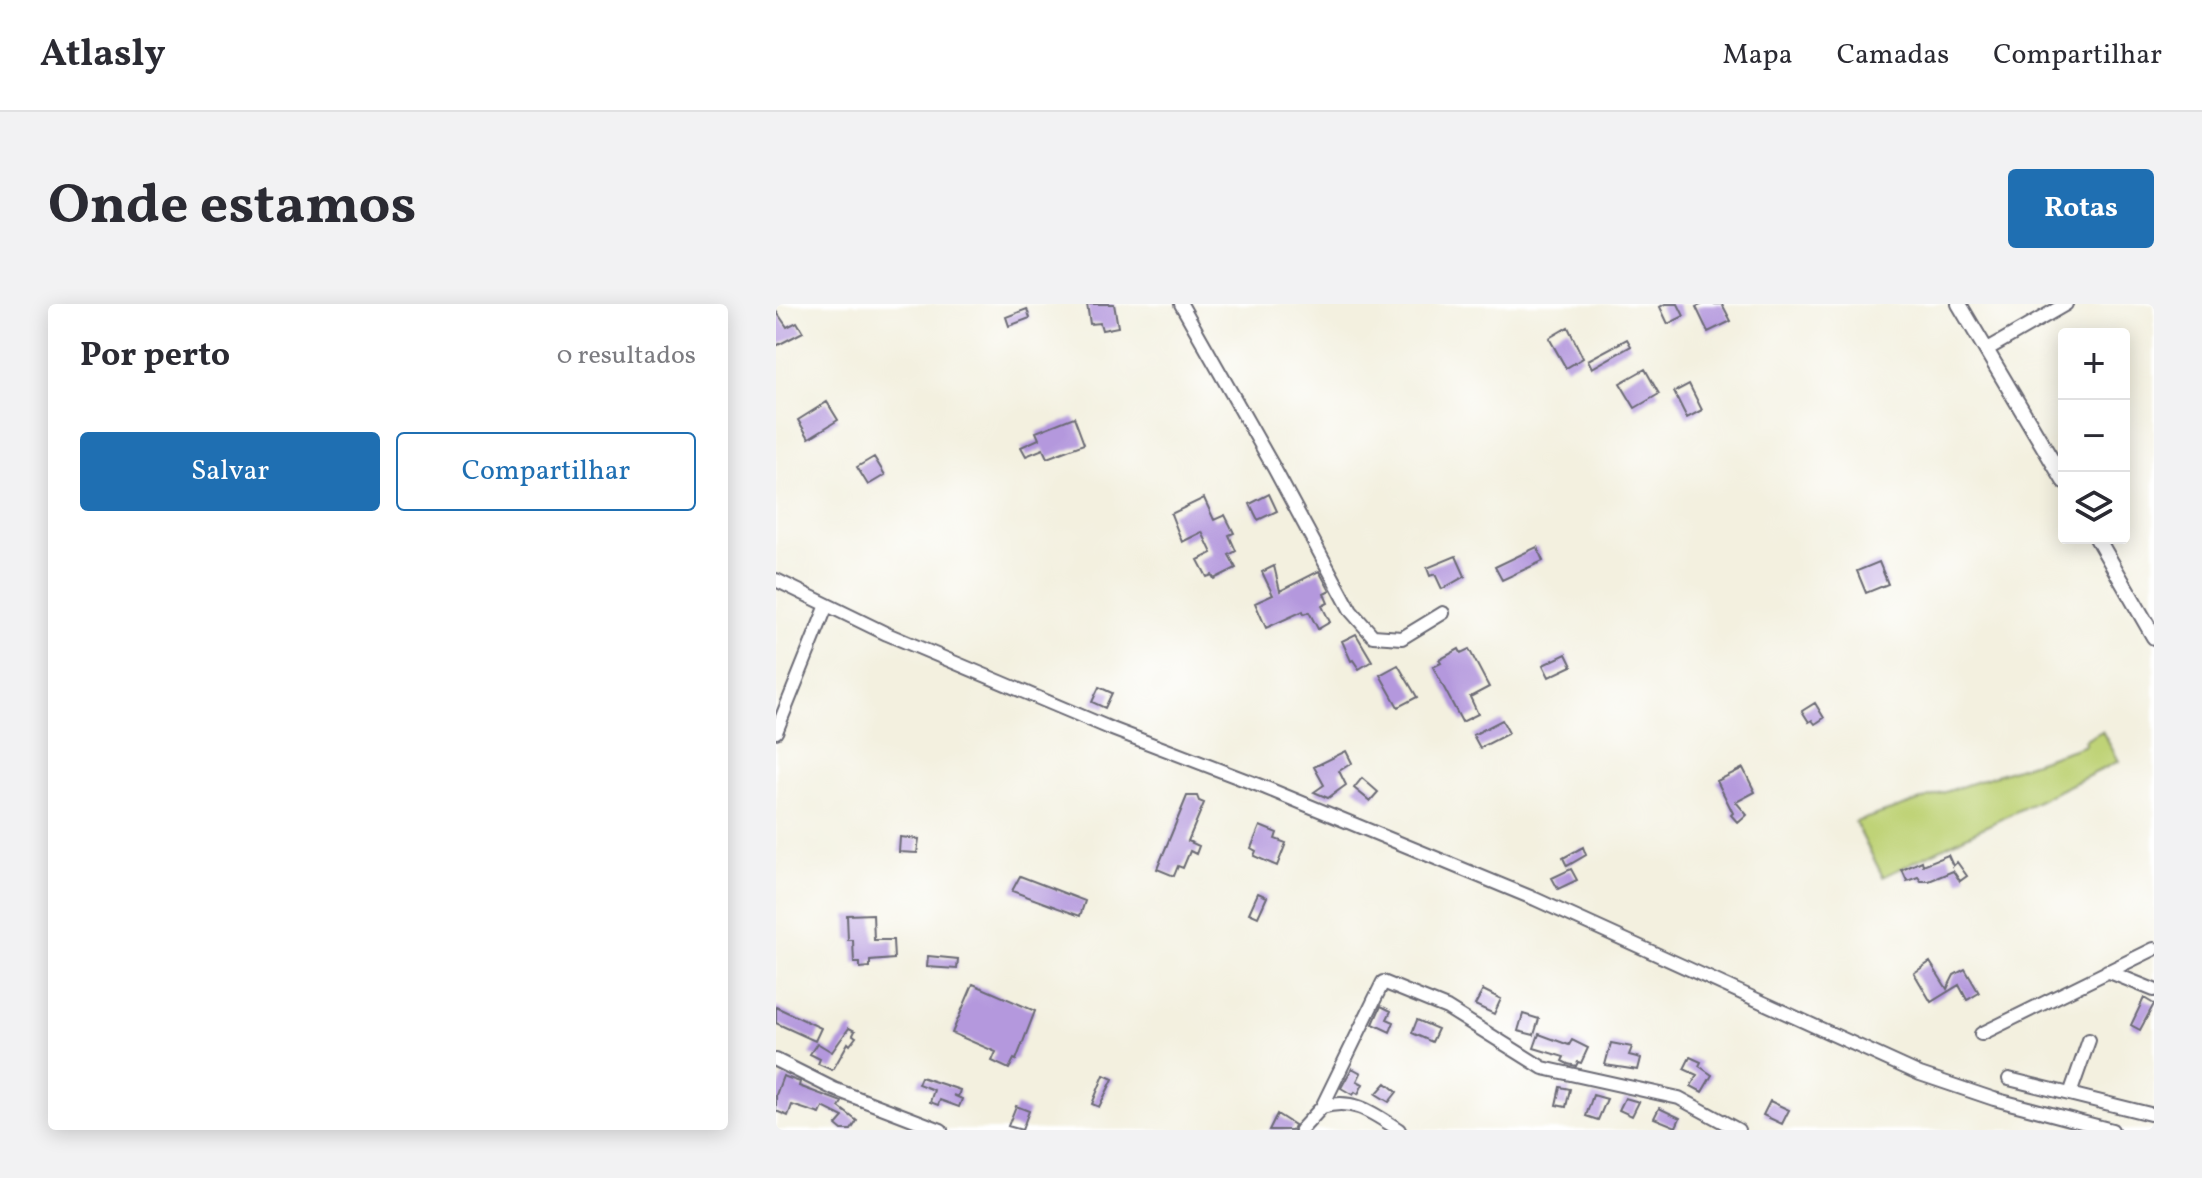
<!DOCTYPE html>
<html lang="pt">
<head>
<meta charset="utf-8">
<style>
	body { margin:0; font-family:Vollkorn,serif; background:#f2f2f3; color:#2b2b33 }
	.controls { position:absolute; right:24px; top:24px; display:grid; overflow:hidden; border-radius:8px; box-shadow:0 4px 20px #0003 }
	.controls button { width:72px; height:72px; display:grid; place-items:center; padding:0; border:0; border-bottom:2px solid #e1e1e2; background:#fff; color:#2b2b33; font:40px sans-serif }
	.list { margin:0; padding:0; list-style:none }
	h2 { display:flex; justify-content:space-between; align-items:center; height:104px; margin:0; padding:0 32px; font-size:34px }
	h2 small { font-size:26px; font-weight:400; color:#7c7c81 }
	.actions { display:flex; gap:16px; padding:24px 32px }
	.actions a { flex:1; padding:18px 0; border:2px solid #1f6fb2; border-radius:8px; text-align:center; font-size:28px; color:#1f6fb2 }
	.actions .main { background:#1f6fb2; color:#fff }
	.icon { flex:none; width:44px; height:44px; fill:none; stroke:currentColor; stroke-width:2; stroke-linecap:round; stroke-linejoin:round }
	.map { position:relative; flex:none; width:1378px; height:826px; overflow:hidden; border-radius:8px }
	header { display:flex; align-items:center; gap:48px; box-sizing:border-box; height:112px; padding:0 40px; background:#fff; border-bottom:2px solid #e1e1e2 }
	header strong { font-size:38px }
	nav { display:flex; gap:44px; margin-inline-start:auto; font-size:28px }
	.intro { display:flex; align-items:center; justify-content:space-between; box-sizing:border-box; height:192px; padding:0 48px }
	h1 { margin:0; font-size:56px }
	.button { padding:20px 36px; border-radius:8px; background:#1f6fb2; color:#fff; font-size:28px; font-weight:700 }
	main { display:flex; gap:48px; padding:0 48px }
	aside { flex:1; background:#fff; border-radius:8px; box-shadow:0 4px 20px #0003 }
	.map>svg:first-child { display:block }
	.green { fill:#bfd377; stroke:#707a59; stroke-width:2 }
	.building { fill:#b498dd }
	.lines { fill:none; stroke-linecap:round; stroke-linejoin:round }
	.minor-casing { stroke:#6b6a74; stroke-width:16 }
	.tertiary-casing { stroke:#6b6a74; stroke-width:18 }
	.minor { stroke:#fff; stroke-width:12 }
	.tertiary { stroke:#fff; stroke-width:14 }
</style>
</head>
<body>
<header>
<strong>Atlasly</strong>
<nav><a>Mapa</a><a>Camadas</a><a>Compartilhar</a></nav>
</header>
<div class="intro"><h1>Onde estamos</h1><a class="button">Rotas</a></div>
<main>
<aside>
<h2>Por perto<small>0 resultados</small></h2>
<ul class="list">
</ul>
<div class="actions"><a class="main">Salvar</a><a>Compartilhar</a></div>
</aside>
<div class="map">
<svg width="1378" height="826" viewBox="0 0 1378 826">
	<rect width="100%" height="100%" fill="#fff"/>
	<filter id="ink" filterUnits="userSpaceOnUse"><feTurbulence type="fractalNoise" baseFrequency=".0125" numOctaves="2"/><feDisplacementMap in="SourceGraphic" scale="16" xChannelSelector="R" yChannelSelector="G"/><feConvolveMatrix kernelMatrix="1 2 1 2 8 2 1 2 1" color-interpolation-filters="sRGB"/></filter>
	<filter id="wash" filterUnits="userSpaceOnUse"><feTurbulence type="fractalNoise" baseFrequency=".006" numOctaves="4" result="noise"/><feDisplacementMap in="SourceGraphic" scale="32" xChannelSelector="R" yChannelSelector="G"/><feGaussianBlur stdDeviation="1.8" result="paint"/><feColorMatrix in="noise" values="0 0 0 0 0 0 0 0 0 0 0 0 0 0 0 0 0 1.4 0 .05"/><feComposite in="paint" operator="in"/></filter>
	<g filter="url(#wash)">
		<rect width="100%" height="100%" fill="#f3f0df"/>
		<path class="green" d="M1326 427 1343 457 1107 573 1079 518 1310 441 1308 437Z"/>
		<g id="blocks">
			<path class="building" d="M311 0H338L342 23 326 26 324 19 314 20Z
				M889 0H902L908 12 892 20 884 3Z
				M927 0H946L955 17 932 28 920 3Z
				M251 5 254 14 233 22 230 13Z
				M0 7 11 23 21 18 27 28 0 42Z
				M792 23 807 54 790 64 773 34Z
				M851 35 855 42 816 64 812 56Z
				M869 65 883 90 859 104 844 79Z
				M913 80 926 106 911 114 898 88Z
				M51 98 62 116 33 134 22 116Z
				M298 113 308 140 271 154 267 145 250 152 245 143 263 135 260 128Z
				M98 153 109 171 92 181 81 163Z
				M493 190 501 207 482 216 474 200Z
				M428 194 438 216 449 211 458 229 453 231 460 247 453 251 460 264 438 275 436 271 431 273 422 256 436 249 426 228 406 238 395 210Z
				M761 243 767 257 726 276 719 263Z
				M680 252 689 272 666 285 659 270 654 272 651 264Z
				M1103 258 1112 280 1090 289 1081 267Z
				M498 262 504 287 543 267 554 287 548 290 552 299 546 302 554 318 542 325 533 308 528 310 527 307 490 324 479 299 497 291 486 268Z
				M580 330 596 357 583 365 577 356 575 357 566 337Z
				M683 345 685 349 693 345 713 383 694 393 702 410 686 418 657 363 665 359 663 356Z
				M790 350 796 362 773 373 767 361Z
				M622 361 641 393 622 403 604 371Z
				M323 383 336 389 329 404 316 398Z
				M1039 399 1048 414 1039 420 1036 416 1033 418 1026 407Z
				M726 416 733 429 704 444 697 431Z
				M570 447 576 459 563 467 570 481 552 494 538 488 548 481 538 463Z
				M967 464 979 488 960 498 971 511 962 519 955 511 957 509 941 477Z
				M586 474 602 488 594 497 578 484Z
				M411 492H421L423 497 428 499 412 537 423 542 420 550 414 547 407 564 402 562 398 572 381 565Z
				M484 522 501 529 499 535 510 539 501 562 478 552 480 547 475 544Z
				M124 533 143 535 141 549 123 548Z
				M807 543 810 551 791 562 787 554Z
				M1172 551 1177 562 1181 558 1191 572 1184 577 1177 567 1153 577H1145L1142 573 1131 577 1126 566 1146 557 1147 561Z
				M795 565 801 576 782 585 776 574Z
				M244 572 309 597 304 612 236 587Z
				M482 589 491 593 482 613 473 609Z
				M97 610 98 636H117L118 655 94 657V663L84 664V659H78L77 636H72L71 611Z
				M152 652 182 655 181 665 151 663Z
				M1154 658 1171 685 1178 671 1189 665 1203 689 1191 696 1183 681 1155 698 1138 669Z
				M197 680 259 707 240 756 238 755 233 765 216 757 220 748 176 729Z
				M707 686 725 695 718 710 699 701Z
				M1368 694 1378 700 1364 726 1355 721Z
				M605 702 615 707 611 715 618 718 614 728 597 720Z
				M0 703 45 724 39 737 0 719Z
				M747 710 763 715 758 731 742 727Z
				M641 716 662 725 656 738 636 729Z
				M73 724 79 727 77 731 80 733 74 741 72 739 58 764 56 766 42 760 44 755 34 750 41 739 56 748Z
				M763 730 793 741 796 736 812 744 805 759 802 758 800 762 792 760 786 757 788 753 758 744Z
				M835 739 856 743 853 751 865 754 862 766 829 761Z
				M914 753 925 758 923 762 936 771 926 788 915 782 921 771 908 765Z
				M576 764 585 769 581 777 587 780 582 790 579 788 577 791 565 784Z
				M328 771 337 775 323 803 316 800Z
				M7 772 24 778 23 782 66 798 63 803 81 817 75 826H66L60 821 67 813 47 803 44 810 16 801 12 812 0 807V791Z
				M145 773 184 786 182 793 177 791 186 795 183 803 164 796 162 801 154 798 158 786 142 780Z
				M610 779 621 788 613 798 600 790Z
				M784 783 794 785 790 803 780 801Z
				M817 791 831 795 822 816 810 812Z
				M849 794 863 798 856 812 843 806Z
				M994 797 1013 806 1006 820 987 811Z
				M240 802 253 807 246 826 232 822Z
				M883 804 904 814 900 823 878 814Z
				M501 810 518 821 516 826H493Z"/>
		</g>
	</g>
	<g filter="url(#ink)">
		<use href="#blocks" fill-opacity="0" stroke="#6b6a74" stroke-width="2"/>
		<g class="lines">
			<defs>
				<path id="minor" d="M405 0 498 164 575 307 597 332 626 334 667 309
					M1210 46 1290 0
					M0 276 111 330 336 425 490 484 759 595 1144 770 1218 795 1336 826
					M0 428 51 301
					M1331 667 1378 686
					M1205 730 1378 645
					M0 756 58 785 165 826
					M1233 775 1378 811
					M1294 790 1313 736
					M546 803C577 793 597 809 623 826
					M525 826 546 803 607 678 671 704 767 764 903 794 962 826"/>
				<path id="tertiary" d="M1183 0 1288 177
					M1321 234 1378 333"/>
			</defs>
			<use href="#minor" class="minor-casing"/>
			<use href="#tertiary" class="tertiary-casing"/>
			<use href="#minor" class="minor"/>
			<use href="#tertiary" class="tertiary"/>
		</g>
	</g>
</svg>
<div class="controls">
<button>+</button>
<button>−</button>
<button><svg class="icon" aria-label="layers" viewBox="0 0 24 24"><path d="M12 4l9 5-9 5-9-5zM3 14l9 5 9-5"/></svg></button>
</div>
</div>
</main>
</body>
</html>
